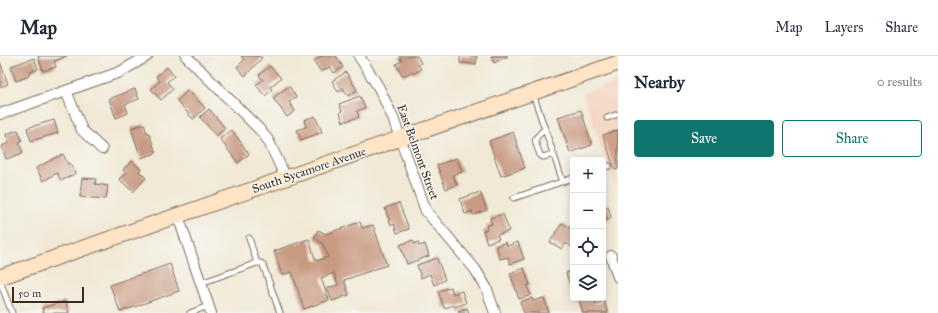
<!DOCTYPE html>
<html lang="en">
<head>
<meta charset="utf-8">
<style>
	body { margin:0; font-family:"IM FELL Great Primer",serif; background:#f6f6f7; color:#1f2937 }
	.controls { position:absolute; right:12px; bottom:12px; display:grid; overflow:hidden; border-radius:4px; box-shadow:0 2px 10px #0003 }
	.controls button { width:36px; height:36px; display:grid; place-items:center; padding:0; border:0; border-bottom:1px solid #e0e1e3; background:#fff; color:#1f2937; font:20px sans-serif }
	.scale { position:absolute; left:12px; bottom:10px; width:72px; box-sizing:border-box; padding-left:4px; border:2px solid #3b2a1e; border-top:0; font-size:11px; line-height:14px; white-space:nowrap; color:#3b2a1e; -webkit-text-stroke:3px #f6f6f2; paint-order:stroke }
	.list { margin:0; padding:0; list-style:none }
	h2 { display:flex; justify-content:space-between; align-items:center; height:52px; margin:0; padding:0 16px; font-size:17px }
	h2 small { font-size:13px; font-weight:400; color:#747a83 }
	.actions { display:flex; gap:8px; padding:12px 16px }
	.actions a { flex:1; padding:9px 0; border:1px solid #0f766e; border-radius:4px; text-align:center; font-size:14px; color:#0f766e }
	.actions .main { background:#0f766e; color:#fff }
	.icon { flex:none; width:22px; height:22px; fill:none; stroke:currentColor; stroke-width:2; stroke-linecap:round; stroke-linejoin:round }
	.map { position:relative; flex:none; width:618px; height:257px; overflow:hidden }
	header { display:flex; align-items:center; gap:24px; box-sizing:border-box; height:56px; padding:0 20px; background:#fff; border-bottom:1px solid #e0e1e3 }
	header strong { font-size:19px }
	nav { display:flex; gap:22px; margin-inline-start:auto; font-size:14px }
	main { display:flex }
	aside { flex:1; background:#fff }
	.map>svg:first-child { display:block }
	.built { fill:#f4d3c1 }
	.building { fill:#c99a82 }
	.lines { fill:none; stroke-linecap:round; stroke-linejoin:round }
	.service-casing { stroke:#7b6d5e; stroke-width:7 }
	.minor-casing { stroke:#7b6d5e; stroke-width:12 }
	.secondary-casing { stroke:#7b6d5e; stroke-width:17 }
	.service { stroke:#fff; stroke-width:5 }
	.minor { stroke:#fff; stroke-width:10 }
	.secondary { stroke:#ffe4c6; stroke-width:15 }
	.labels { text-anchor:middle; stroke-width:3; stroke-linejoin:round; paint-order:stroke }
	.street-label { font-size:12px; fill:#3b2a1e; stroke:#f6f6f2 }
</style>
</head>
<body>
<header>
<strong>Map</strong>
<nav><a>Map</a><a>Layers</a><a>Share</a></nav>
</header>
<main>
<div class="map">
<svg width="618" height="257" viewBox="0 0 618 257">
	<rect width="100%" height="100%" fill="#f6f6f2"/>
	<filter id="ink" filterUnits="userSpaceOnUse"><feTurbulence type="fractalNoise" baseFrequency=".025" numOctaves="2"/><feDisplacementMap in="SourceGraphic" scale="8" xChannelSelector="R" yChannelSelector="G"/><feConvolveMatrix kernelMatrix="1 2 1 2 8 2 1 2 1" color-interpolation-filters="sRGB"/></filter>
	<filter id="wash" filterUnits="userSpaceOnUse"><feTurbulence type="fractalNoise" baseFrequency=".012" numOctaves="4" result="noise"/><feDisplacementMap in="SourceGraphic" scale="16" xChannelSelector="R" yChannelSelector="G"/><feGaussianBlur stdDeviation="0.9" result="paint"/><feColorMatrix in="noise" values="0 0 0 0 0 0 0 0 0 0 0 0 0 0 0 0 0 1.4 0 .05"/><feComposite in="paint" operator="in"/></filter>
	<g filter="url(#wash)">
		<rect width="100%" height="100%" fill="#f1e9d5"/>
		<path class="built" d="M618 25V129L615 130 583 37Z"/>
		<g id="blocks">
			<path class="building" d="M38 0H67L54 5 56 11 43 15Z
				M241 0H260L262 2 245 20 237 11 244 4Z
				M321 0H336L343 11 334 17 330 11 321 16 314 5Z
				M399 0H417L421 7 418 9 421 13 413 18 412 16 403 20 396 8 402 5Z
				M460 0H477L476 8 460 7Z
				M491 0H508L494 7Z
				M34 2 38 13 28 17 29 20 16 25 11 10Z
				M0 6 8 28 0 31Z
				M270 10 281 22 270 31 272 34 265 40 256 29 263 24 259 19Z
				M167 11 174 20 167 26 173 33 161 44 151 33 160 25 156 21Z
				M346 16 357 34 348 40 343 32 338 36 332 25Z
				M289 30 296 41 289 46 295 55 287 61 273 42Z
				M135 33 139 43 125 48 128 57 116 62 109 43Z
				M188 34 205 52 193 63 177 45Z
				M360 40 365 52 357 55 359 61 343 66 340 56 342 55 339 48Z
				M209 53 225 72 216 80 200 61Z
				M581 54 592 89 570 97 558 61Z
				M315 60 322 76 301 84 297 74 306 71 304 64Z
				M54 64 58 77 31 85 27 72Z
				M144 68 147 77H149L156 97 141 102 131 72Z
				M18 74 22 85 19 86 23 97 6 103 2 90 9 87 6 78Z
				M232 74 249 98 238 107 220 83Z
				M618 74V113L615 114 603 79Z
				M513 76 525 112 501 120 489 85Z
				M63 98 68 108 70 107 76 117 61 125 57 117 43 125 36 112Z
				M457 102 462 116 453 119 457 129 446 133 437 109Z
				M132 105 141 113 139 115 146 122 133 136 119 123 126 117 123 114Z
				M82 122 96 123 95 128 108 130 106 143 80 141Z
				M480 136 487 154 473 159 472 155 465 158 460 143Z
				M399 147 409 173 397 177 394 168 391 169 385 152Z
				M608 150 611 162 603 165V152Z
				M503 158 509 175 497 179 499 183 487 187 483 175 487 173 486 170 492 168 490 162Z
				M360 166 362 172 373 169 387 209 344 224 349 239 332 245 327 232 338 229 334 217 321 222 329 244 304 253 292 216 282 219 274 195 309 183 315 203 317 205 328 201 323 188 314 182 318 174 326 178Z
				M562 167 573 174V192L566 187 562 193 550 186Z
				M413 184 414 188 418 186 419 190 425 188 429 200 407 208 400 189Z
				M506 186 507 190 518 186 524 203 510 208 508 201 500 203 496 190Z
				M437 202 445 224 434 229 430 218 421 222 417 209Z
				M170 208 179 235 120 256 110 229Z
				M524 212 530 229 527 230 531 239 519 243 510 217Z
				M573 215V239L566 217Z
				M451 231 453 238 462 235 466 247 455 251 454 249 444 252 438 235Z
				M532 242 533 245 544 242 549 257H524L520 246Z
				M585 242H594L596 248 604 245 608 257H583L579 244Z
				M65 245 69 257H43L42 252Z
				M467 252 469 257H459L458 255Z"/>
		</g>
	</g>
	<g filter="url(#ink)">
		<use href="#blocks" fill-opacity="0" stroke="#7b6d5e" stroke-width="1"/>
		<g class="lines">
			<defs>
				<path id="service" d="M533 38 563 126
					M607 62 618 58
					M545 73C532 85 534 82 540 99L543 101 554 98
					M603 112 609 110
					M514 142 573 122
					M249 182 257 207
					M0 225 12 257
					M201 227 257 207H261L263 209 280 257
					M190 257 208 250"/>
				<path id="minor" d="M186 0 259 73 268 84 286 122
					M359 0 379 32 393 62 426 155 475 213 486 231 495 257
					M66 35 82 74 102 93
					M0 58 120 16 147 0
					M178 160 211 257
					M611 200 618 221"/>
				<path id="secondary" d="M0 221 618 7"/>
			</defs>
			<use href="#service" class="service-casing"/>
			<use href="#minor" class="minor-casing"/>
			<use href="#secondary" class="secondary-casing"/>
			<use href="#service" class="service"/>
			<use href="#minor" class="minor"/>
			<use href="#secondary" class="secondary"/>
		</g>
	</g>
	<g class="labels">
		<g class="street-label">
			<text transform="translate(418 96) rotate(70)" y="4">East Belmont Street</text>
			<text transform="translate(309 114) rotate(-19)" y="4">South Sycamore Avenue</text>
		</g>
	</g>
</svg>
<div class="controls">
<button>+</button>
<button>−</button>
<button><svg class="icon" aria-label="locate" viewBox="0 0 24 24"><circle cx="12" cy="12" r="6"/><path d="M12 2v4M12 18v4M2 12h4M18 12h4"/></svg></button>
<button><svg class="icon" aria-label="layers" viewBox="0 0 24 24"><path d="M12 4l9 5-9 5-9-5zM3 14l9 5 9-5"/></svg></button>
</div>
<div class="scale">50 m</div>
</div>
<aside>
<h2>Nearby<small>0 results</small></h2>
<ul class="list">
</ul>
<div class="actions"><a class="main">Save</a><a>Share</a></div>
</aside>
</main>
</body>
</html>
